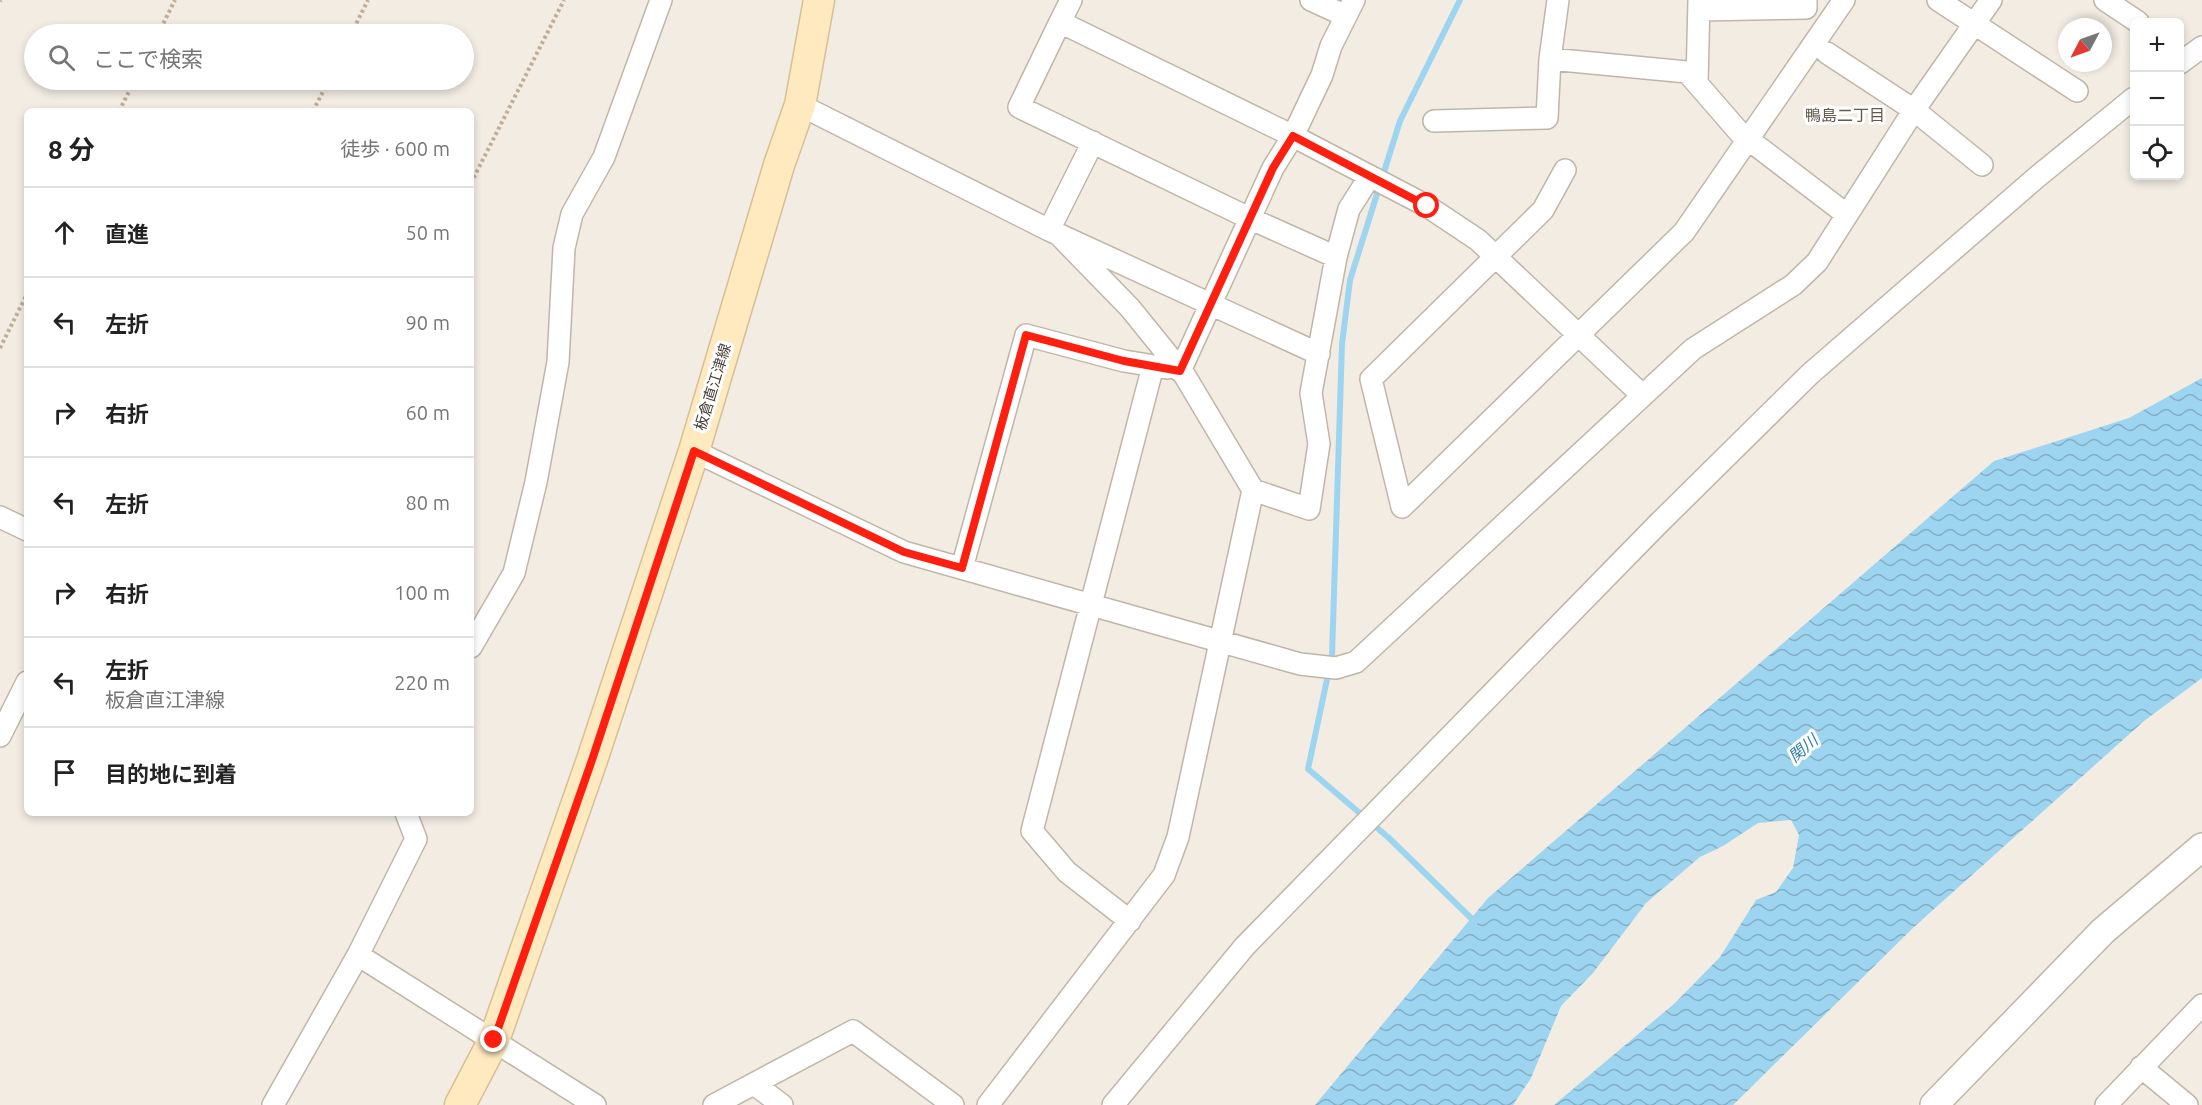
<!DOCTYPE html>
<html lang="ja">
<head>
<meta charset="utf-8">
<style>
	body { margin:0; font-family:Ubuntu,"Noto Sans JP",sans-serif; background:#f6f6f6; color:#222 }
	.controls { position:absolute; right:18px; top:18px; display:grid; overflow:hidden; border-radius:9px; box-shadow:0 3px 9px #0003 }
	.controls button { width:54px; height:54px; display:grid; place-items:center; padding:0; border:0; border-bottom:2px solid #e0e0e0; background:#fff; color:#222; font:30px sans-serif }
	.compass { position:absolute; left:2058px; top:18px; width:54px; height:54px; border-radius:50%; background:#fff; box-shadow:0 3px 9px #0003; rotate:229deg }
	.stop { position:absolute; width:18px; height:18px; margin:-14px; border:4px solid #fd1f0f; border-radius:50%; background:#fff }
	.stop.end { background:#fd1f0f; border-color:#fff; box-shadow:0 2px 6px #0008 }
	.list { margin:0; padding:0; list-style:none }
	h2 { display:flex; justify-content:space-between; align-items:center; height:78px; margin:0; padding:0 24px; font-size:26px }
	h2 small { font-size:20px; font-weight:400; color:#767676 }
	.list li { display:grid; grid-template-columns:39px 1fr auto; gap:18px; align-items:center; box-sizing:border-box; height:90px; padding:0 24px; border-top:2px solid #e0e0e0 }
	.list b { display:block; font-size:22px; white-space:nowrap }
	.list p { margin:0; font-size:20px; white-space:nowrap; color:#767676 }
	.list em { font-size:20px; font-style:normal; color:#767676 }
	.icon { flex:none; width:33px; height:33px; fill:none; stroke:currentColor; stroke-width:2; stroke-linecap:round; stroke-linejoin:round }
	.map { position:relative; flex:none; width:2202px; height:1105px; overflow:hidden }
	.search { position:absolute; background:#fff; box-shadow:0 3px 9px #0003; left:24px; top:24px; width:450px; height:66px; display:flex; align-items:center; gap:15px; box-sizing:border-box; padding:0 21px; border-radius:33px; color:#767676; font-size:22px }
	.panel { position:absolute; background:#fff; box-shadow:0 3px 9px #0003; left:24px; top:108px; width:450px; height:708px; border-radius:9px }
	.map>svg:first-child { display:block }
	.water { fill:url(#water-waves) }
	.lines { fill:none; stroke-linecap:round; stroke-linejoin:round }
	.stream { stroke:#9dd5f1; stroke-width:6 }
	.minor-casing { stroke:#c0b6a8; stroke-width:24 }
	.tertiary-casing { stroke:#c0b6a8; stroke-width:30 }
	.secondary-casing { stroke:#d6bf94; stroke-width:33 }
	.path { stroke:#bfad97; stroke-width:4; stroke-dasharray:3 3; stroke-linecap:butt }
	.minor { stroke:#fff; stroke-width:21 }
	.tertiary { stroke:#fff; stroke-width:27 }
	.secondary { stroke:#ffeac0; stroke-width:30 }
	.route { stroke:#fd1f0f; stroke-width:8 }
	.labels { text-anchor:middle; stroke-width:6; stroke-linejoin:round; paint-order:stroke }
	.street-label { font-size:15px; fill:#433c33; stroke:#fff }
	.neighbourhood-label { font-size:16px; fill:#66594a; stroke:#fff }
	.water-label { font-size:16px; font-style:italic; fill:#2b7da8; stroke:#fff }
</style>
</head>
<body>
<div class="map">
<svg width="2202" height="1105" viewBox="0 0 2202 1105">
	<defs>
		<pattern id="water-waves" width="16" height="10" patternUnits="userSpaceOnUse" patternTransform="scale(1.5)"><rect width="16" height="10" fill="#9dd5f1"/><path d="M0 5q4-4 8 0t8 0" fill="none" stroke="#82aec4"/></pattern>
	</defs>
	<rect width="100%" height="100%" fill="#f2ece3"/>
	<path class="water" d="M2202 378V678L2144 721 1914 927 1733 1105H1554L1675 1003 1720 957 1756 900 1776 892 1793 868 1799 835 1791 820 1758 823 1723 846 1700 857 1646 903 1593 973 1561 1006 1531 1078 1513 1105H1315L1488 898 1994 461 2129 418Z"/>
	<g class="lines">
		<path class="stream" d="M1460 0 1400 121 1350 280 1342 344 1332 656 1308 769 1389 838 1475 922"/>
		<defs>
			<path id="minor" d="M1071 0 1060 22 1293 136 1427 206 1478 240 1642 395
				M1311 0 1346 16
				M1558 0 1550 59 1687 72 1740 133 1846 214
				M1938 0 2077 91
				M2105 0 2138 22
				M1699 10 1806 8V0
				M1060 22 1019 107 1249 218 1336 257 1349 209 1370 176
				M1827 53 1914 110 1982 165
				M2180 63 2202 47
				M1697 83 1699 0
				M800 105 1049 230 1319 354
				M1434 121 1547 118 1550 59
				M1565 170 1543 210 1371 379 1402 507 1684 232 1844 0
				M1049 230 1093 142
				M1180 371 1273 168 1293 136 1322 75 1331 46 1354 0
				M694 451 904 552 1300 664 1336 668 1356 662 1693 349 1793 285 1817 262 1914 110 1991 0
				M1253 490 1309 509 1319 444 1311 393 1336 257
				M0 517 27 530
				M962 568 1026 335 1124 361 1167 368
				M471 647 514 573 536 482 558 362 564 248 572 214 604 157 661 0
				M0 736 27 682
				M1130 921 1067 872 1032 831 1153 366
				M358 955 595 1105
				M2141 1067 2187 1105
				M754 1084 782 1105
				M273 1105 358 955 416 839 406 813
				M714 1105 853 1031 953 1105
				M988 1105 1164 875 1178 837 1253 490 1185 376 1130 308 1059 235
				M1113 1105 1245 946 1659 523 1810 374 2037 177 2134 98
				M2106 1105 2202 1005"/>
			<path id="tertiary" d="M1934 1105 2103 931 2202 847"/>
			<path id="secondary" d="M460 1105 494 1040 592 760 694 451 779 165 800 105 819 0"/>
		</defs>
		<use href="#minor" class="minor-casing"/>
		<use href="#tertiary" class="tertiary-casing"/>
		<use href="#secondary" class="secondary-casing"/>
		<path class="path" d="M0 1 1 0
			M158 34 175 0
			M351 34 368 0
			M119 111 135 80
			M313 111 329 80
			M471 183 564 0
			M0 348 27 294"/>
		<use href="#minor" class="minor"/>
		<use href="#tertiary" class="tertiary"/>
		<use href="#secondary" class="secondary"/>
	</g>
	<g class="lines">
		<path class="route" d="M494 1040 592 760 694 451 904 552 962 568 1026 335 1124 361 1180 371 1273 168 1293 136 1427 206"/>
	</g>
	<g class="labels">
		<g class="street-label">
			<text transform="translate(713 387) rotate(-73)" y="5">板倉直江津線</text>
		</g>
		<g class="neighbourhood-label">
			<text x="1845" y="121">鴨島二丁目</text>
		</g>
		<g class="water-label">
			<text transform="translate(1803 748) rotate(-40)" y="6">関川</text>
		</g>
	</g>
</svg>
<div class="controls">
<button>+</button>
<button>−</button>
<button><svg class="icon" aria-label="locate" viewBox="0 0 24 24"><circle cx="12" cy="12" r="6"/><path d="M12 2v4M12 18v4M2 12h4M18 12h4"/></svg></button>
</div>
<svg class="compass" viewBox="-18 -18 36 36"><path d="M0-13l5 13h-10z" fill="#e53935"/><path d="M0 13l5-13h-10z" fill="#767676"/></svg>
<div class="stop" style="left:1427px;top:206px"></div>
<div class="stop end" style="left:494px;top:1040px"></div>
<div class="search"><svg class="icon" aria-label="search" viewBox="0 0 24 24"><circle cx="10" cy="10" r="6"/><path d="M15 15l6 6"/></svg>ここで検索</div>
<section class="panel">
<h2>8 分<small>徒歩 · 600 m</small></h2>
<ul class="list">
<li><svg class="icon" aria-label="ahead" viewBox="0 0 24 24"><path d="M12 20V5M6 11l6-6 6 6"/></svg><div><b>直進</b></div><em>50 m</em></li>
<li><svg class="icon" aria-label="left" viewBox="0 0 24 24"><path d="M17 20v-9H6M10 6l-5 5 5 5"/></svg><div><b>左折</b></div><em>90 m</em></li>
<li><svg class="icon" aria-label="right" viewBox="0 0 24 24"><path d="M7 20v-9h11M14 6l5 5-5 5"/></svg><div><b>右折</b></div><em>60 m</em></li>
<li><svg class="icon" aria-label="left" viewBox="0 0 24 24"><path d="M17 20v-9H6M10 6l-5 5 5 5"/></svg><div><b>左折</b></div><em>80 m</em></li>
<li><svg class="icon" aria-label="right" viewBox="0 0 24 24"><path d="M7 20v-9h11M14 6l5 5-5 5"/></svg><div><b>右折</b></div><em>100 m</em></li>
<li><svg class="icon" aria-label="left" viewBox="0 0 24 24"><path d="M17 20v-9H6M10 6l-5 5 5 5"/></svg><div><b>左折</b><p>板倉直江津線</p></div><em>220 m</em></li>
<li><svg class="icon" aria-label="arrive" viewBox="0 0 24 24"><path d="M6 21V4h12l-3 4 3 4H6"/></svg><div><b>目的地に到着</b></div></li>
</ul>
</section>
</div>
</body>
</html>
